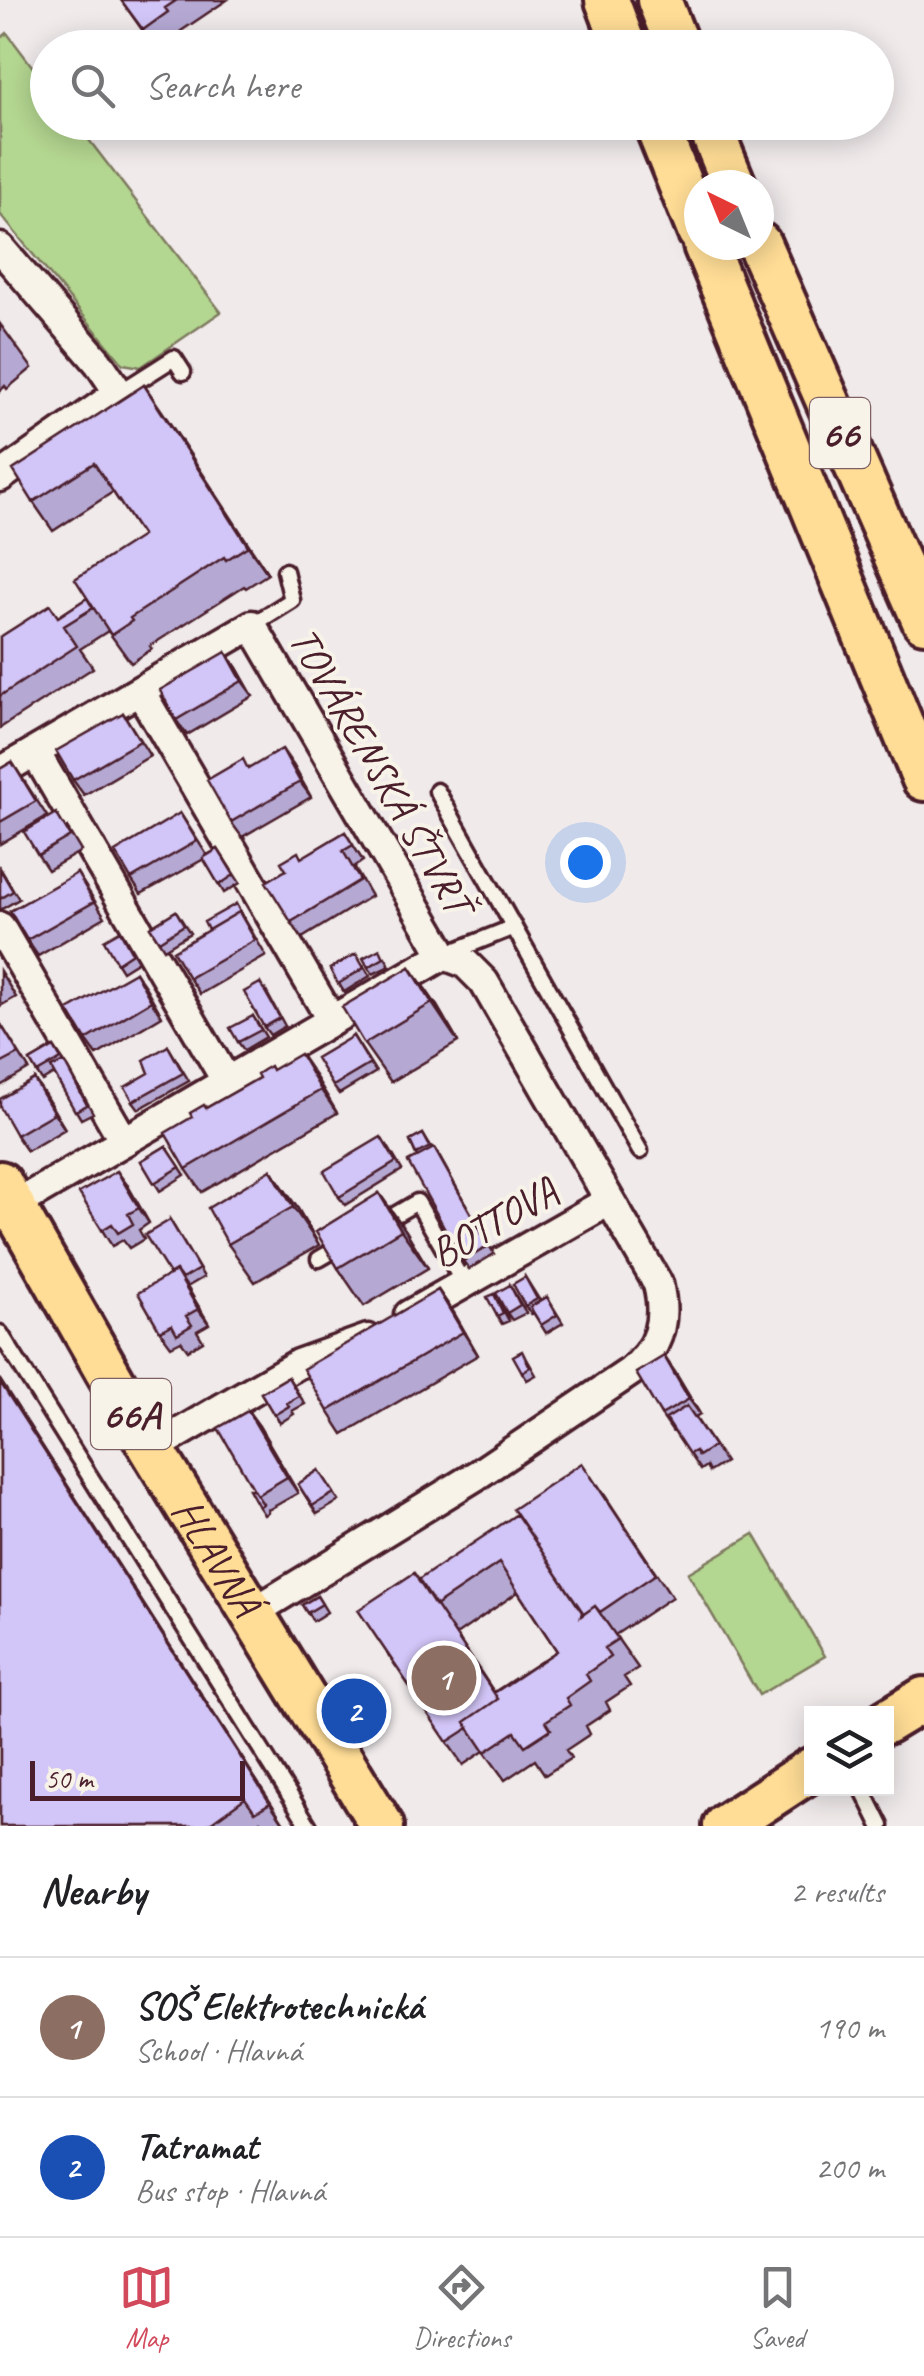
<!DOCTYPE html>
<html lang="en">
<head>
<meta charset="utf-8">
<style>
	body { margin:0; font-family:Caveat,sans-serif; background:#f6f6f6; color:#202124 }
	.controls { position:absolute; right:30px; bottom:30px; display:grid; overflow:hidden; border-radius:0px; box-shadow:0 5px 25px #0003 }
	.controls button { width:90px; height:90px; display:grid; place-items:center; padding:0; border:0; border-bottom:2px solid #e0e0e0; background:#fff; color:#202124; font:50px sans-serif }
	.compass { position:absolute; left:684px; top:170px; width:90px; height:90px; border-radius:50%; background:#fff; box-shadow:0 5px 25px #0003; rotate:317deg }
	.scale { position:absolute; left:30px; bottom:25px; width:215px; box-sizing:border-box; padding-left:10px; border:5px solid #4a1f2b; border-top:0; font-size:28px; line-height:35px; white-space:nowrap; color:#4a1f2b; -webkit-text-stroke:8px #f7f3e8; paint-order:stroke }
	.you { position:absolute; left:585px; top:862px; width:35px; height:35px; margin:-25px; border:8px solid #fff; border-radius:50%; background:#1a73e8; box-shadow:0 0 0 15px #1a73e833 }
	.badge { display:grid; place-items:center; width:65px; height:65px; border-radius:50%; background:#d1495b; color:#fff; font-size:32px; font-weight:700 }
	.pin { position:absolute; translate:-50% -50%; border:5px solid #fff; box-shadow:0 2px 10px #0006 }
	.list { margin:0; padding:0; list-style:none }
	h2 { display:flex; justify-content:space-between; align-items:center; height:130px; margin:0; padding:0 40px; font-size:42px }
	h2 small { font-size:32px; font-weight:400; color:#757577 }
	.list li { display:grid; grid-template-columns:65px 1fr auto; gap:30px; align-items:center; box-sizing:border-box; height:140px; padding:0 40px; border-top:2px solid #e0e0e0 }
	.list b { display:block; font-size:38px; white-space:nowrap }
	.list p { margin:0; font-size:32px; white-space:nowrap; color:#757577 }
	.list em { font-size:32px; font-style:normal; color:#757577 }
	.icon { flex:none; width:55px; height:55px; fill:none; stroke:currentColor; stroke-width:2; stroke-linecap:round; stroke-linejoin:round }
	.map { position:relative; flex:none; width:924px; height:1826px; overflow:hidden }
	.search { position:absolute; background:#fff; box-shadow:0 5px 25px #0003; left:30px; right:30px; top:30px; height:110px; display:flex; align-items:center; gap:25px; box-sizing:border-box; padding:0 35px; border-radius:55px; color:#757577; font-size:38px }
	.sheet { height:410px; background:#fff }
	nav { display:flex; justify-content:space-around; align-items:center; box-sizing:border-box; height:140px; border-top:2px solid #e0e0e0; background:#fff; font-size:28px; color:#757577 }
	nav a { display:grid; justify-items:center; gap:5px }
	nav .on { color:#d1495b }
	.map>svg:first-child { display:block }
	.green { fill:#b3d690; stroke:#7e7a5e; stroke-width:2.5 }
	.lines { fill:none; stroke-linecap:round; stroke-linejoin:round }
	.lane-casing { stroke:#4a1f2b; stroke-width:21 }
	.street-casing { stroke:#4a1f2b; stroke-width:35 }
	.primary-casing { stroke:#4a1f2b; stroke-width:50 }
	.lane { stroke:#f7f3e8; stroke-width:14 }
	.street { stroke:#f7f3e8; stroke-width:28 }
	.primary { stroke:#ffdd96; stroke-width:42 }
	.wall { fill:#b5a9d4; stroke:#4a1f2b; stroke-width:2.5; fill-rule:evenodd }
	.shaded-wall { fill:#938aad; stroke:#4a1f2b; stroke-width:2.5 }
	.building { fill:#d2c5f7; stroke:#4a1f2b; stroke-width:2.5 }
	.labels { text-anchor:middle; stroke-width:8; stroke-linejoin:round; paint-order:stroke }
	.shield { fill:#f7f3e8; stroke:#7e5f64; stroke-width:2.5 }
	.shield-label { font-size:40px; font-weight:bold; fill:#4a1f2b }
	.street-label { font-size:42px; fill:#4a1f2b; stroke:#f7f3e8 }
</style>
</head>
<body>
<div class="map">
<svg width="924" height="1826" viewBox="0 0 924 1826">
	<rect width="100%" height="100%" fill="#f0eaeb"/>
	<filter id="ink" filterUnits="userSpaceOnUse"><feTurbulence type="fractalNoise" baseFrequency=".01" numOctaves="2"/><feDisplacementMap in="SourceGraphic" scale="20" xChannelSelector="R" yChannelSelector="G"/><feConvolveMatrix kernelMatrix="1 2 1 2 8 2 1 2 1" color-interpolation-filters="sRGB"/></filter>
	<g filter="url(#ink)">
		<path class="green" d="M7 33 47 86 48 122 76 123 221 312 141 367 123 364 0 214V39Z
			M754 1534 825 1656 759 1695 688 1573Z"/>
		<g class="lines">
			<defs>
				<path id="lane" d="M119 393 174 358 183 372
					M252 625 292 600 285 571
					M437 791 640 1151
					M449 953 514 927
					M381 1223 417 1202 464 1284
					M319 1259 345 1244
					M0 1333 309 1826
					M862 1788 881 1826"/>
				<path id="street" d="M0 248 98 362 119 393 0 477
					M140 691 332 1021
					M35 752 227 1082
					M0 772 252 625 444 955
					M0 927 124 1141
					M13 1206 444 955
					M409 1315 609 1201
					M152 1449 298 1364 368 1339
					M252 1613 477 1475 630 1372C659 1349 667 1320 658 1284L484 982 465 963 444 955"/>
				<g id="primary">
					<path d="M607 0 625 48"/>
					<path d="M659 0 678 48"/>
					<path d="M655 122 699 231"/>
					<path d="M708 122 734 185"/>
					<path d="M759 244 924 621"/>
					<path d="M705 245 924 779"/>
					<path id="s1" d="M0 1183 147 1441 382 1826"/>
					<path d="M886 1722 924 1699"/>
					<path d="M725 1826 812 1769"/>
				</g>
			</defs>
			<use href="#lane" class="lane-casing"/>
			<use href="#street" class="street-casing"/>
			<use href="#primary" class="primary-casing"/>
			<use href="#lane" class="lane"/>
			<use href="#street" class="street"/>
			<use href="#primary" class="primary"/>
		</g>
		<path class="wall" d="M121 0H227L181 31 183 34 166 48H155Z
			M0 324 32 368 7 389 5 386 0 391Z
			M144 385 268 574 246 588 244 586 150 646 152 649 131 663 108 631 80 649 93 668 0 728V637L58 617 87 598 142 536 113 492 53 531 33 502Z
			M226 652 237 668 253 696 187 735 176 720Z
			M123 713 150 756 84 795 73 780Z
			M12 762 47 816 0 844V769Z
			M293 765 311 797 242 837 231 822 249 768Z
			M180 813 207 855 218 849 240 883 224 893 204 859 141 894 131 879Z
			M67 828 81 851 48 870 38 855Z
			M345 832 363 861 354 867 371 896 302 938 291 922 302 858Z
			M0 868 19 899 0 910Z
			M77 873 105 917 38 956 27 940Z
			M236 904 266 956 200 994 189 978Z
			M176 911 190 933 164 949 150 927Z
			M125 939 138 961 122 971 117 963Z
			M356 954 370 976 344 992 330 969Z
			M385 957 390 966 373 974 368 967Z
			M410 967 437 1006 458 1042 391 1082 364 1044Z
			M0 971 16 997 0 1006Z
			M135 972 162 1016 97 1055 86 1040Z
			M266 991 285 1026 270 1035 264 1027Z
			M253 1016 266 1037 244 1050 238 1042Z
			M0 1023 29 1069 0 1086Z
			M353 1036 376 1072 339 1094 333 1086Z
			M168 1046 189 1081 139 1109 133 1101Z
			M54 1047 69 1069 93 1113 81 1119 54 1074 42 1081 30 1061Z
			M273 1070 315 1076 337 1113 202 1192 186 1169 206 1108Z
			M34 1079 65 1129 27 1151 16 1135Z
			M423 1134 432 1149 434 1148 439 1156 494 1254 469 1269 463 1261 410 1141Z
			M387 1145 402 1170 345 1205 339 1197Z
			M166 1146 185 1175 160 1191 141 1161Z
			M271 1170 298 1209 319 1245 255 1282 228 1244Z
			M128 1186 149 1223 139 1230 144 1239 129 1248 123 1240 112 1246 102 1230Z
			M379 1193 406 1231 428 1268 364 1306 338 1268Z
			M170 1220 204 1277 187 1287 209 1324 197 1331 203 1341 188 1350 181 1341 171 1346 160 1331 170 1275Z
			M525 1277 540 1301 547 1297 563 1323 546 1333 533 1312 531 1314 525 1306Z
			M510 1285 526 1313 512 1320 507 1313Z
			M438 1290 454 1313 478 1355 343 1434 328 1411Z
			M499 1302 509 1321 502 1324 497 1316Z
			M664 1356 700 1414 695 1417 725 1462 709 1472 706 1466 700 1470 673 1430 672 1431 661 1415Z
			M527 1359 536 1375 527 1380 522 1372Z
			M288 1377 305 1404 292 1411 294 1414 280 1423 261 1393Z
			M0 1380 285 1825 284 1826H264L260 1821 253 1826H0Z
			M248 1411 259 1426 298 1493 268 1510 267 1509 268 1512 264 1515 259 1507 253 1489Z
			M319 1470 339 1501 317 1514 298 1484Z
			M598 1485 672 1597 615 1635 638 1668 624 1677 630 1686 606 1702 610 1710 586 1726 590 1734 566 1750 571 1758 545 1775 535 1760 505 1780 484 1751 463 1765 447 1742 419 1580ZM518 1592 557 1651 494 1692 456 1635Z
			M317 1596 327 1612 313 1621 302 1605Z"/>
		<path class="shaded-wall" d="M144 385 164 414 268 574 248 546Z
			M226 652 237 668 253 696 242 681Z
			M282 749 293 765 311 797 300 782Z
			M410 967 437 1006 458 1042 432 1003Z
			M135 972 146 988 162 1016 151 1001Z
			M300 1054 315 1076 337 1113 321 1090Z
			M34 1079 45 1095 65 1129 54 1113Z
			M271 1170 298 1209 319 1245 293 1207Z
			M117 1171 128 1186 149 1223 139 1208Z
			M379 1193 406 1231 428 1268 401 1230Z
			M176 1271 187 1287 209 1324 198 1309Z
			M438 1290 454 1313 478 1355 463 1332Z
			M664 1356 675 1372 700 1414 689 1399Z
			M0 1380 285 1825 270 1803Z
			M248 1411 259 1426 298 1493 287 1477Z"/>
		<path class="building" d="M121 0H177L165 8 168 12 143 30Z
			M144 385 248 546 226 560 224 557 130 618 132 621 111 635 75 579 142 536 94 463 33 502 13 470Z
			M87 598 93 608 64 626 77 646 0 696V637L50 605 58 617Z
			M226 652 242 681 176 720 160 690Z
			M123 713 140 741 73 780 56 751Z
			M282 749 300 782 231 822 207 780 243 759 248 769Z
			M12 762 36 801 0 822V769Z
			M56 813 70 836 38 855 24 832Z
			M180 813 197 841 131 879 115 852Z
			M345 832 353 845 343 851 360 880 291 922 266 882 286 870 281 862 298 852 301 858Z
			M218 849 234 875 219 885 203 858Z
			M0 869 13 891 0 899Z
			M77 873 94 902 27 940 10 911Z
			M236 904 244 920 239 912 208 930 204 922Z
			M176 911 184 925 159 941 150 927Z
			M239 912 255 940 189 978 173 951Z
			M120 931 132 953 117 963 104 940Z
			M380 949 384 958 368 967 363 958Z
			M356 954 364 968 338 984 330 969Z
			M410 967 432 1003 364 1044 342 1007Z
			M135 972 151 1001 86 1040 68 1010Z
			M260 983 280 1018 264 1027 244 992Z
			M253 1016 261 1030 238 1042 230 1028Z
			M0 1023 19 1054 0 1064Z
			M353 1036 370 1064 333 1086 316 1058Z
			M168 1046 183 1073 133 1101 125 1087 149 1073 144 1060Z
			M54 1047 61 1059 37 1073 30 1061Z
			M300 1054 321 1090 186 1169 165 1133 192 1117 190 1113 204 1105 206 1108 259 1078 257 1074 263 1070 270 1066 272 1070Z
			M64 1062 87 1105 75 1111 51 1068Z
			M34 1079 54 1113 16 1135 0 1107V1099Z
			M423 1134 430 1147 416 1154 410 1141Z
			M381 1137 396 1162 339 1197 324 1171Z
			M166 1146 180 1167 154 1183 141 1161Z
			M434 1148 489 1246 463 1261 408 1162Z
			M271 1170 293 1207 228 1244 208 1208Z
			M117 1171 139 1208 128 1214 133 1224 118 1233 112 1224 102 1230 79 1193Z
			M379 1193 401 1230 338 1268 316 1232Z
			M170 1220 199 1269 182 1279 176 1271 170 1275 145 1235Z
			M176 1271 198 1309 186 1316 192 1325 177 1334 172 1325 160 1331 138 1293Z
			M525 1277 537 1299 525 1306 513 1284Z
			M510 1285 520 1305 507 1313 496 1293Z
			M438 1290 463 1332 328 1411 303 1369Z
			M494 1294 503 1313 497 1316 487 1297Z
			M547 1297 557 1315 541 1325 530 1307Z
			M522 1351 530 1367 522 1372 513 1356Z
			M664 1356 689 1399 661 1415 636 1373Z
			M288 1377 299 1396 287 1403 289 1406 274 1415 261 1393Z
			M0 1382 270 1803 255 1812 245 1798 206 1826H0Z
			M687 1406 714 1446 698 1456 695 1451 689 1454 666 1419Z
			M248 1411 287 1477 257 1495 218 1428Z
			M582 1463 656 1574 600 1612 595 1606 584 1614 513 1509Z
			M319 1470 334 1493 312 1506 298 1484Z
			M249 1489H253L263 1504 259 1507Z
			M517 1514 582 1612 581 1616 595 1606 618 1639 604 1648 610 1657 586 1674 590 1681 566 1698 570 1705 546 1721 551 1729 525 1746 515 1732 485 1752 465 1722 498 1699 494 1693 557 1651 499 1563 435 1606 418 1580Z
			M414 1573 498 1699 465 1722 469 1728 447 1742 358 1610Z
			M317 1596 322 1604 307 1613 302 1605Z"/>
	</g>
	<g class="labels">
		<g class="shield">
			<rect x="810" y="398" width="60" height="70" rx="8"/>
			<rect x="91" y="1379" width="80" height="70" rx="8"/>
		</g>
		<g class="shield-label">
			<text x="840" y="447">66</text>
			<text x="131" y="1428">66A</text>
		</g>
		<g class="street-label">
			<text transform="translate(382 770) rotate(60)" y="15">TOVÁRENSKÁ ŠTVRŤ</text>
			<text transform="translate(493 1221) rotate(-30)" y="15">BOTTOVA</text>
			<text dy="15" stroke="none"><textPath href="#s1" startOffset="432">HLAVNÁ</textPath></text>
		</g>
	</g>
</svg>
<div class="controls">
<button><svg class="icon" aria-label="layers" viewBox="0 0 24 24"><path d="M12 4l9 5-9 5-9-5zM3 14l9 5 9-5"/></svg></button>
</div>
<svg class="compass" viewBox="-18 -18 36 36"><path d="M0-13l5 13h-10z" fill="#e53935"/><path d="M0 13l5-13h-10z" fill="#757577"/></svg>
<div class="scale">50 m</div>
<div class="you"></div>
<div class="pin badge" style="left:444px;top:1678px;background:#8d6e63">1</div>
<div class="pin badge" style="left:354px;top:1711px;background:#1a4fb4">2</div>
<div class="search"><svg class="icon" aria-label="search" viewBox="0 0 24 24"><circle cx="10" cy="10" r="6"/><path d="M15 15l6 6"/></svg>Search here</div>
</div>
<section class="sheet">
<h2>Nearby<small>2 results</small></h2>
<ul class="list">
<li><span class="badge" style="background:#8d6e63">1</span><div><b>SOŠ Elektrotechnická</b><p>School · Hlavná</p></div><em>190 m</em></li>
<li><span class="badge" style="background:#1a4fb4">2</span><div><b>Tatramat</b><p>Bus stop · Hlavná</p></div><em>200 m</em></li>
</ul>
</section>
<nav>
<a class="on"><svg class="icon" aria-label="map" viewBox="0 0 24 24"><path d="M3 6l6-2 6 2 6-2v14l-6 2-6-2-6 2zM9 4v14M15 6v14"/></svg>Map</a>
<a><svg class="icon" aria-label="directions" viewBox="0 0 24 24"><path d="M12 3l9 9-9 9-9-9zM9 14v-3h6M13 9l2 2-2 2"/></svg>Directions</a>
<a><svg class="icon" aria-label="saved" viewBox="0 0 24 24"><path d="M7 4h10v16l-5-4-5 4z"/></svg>Saved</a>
</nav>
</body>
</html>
